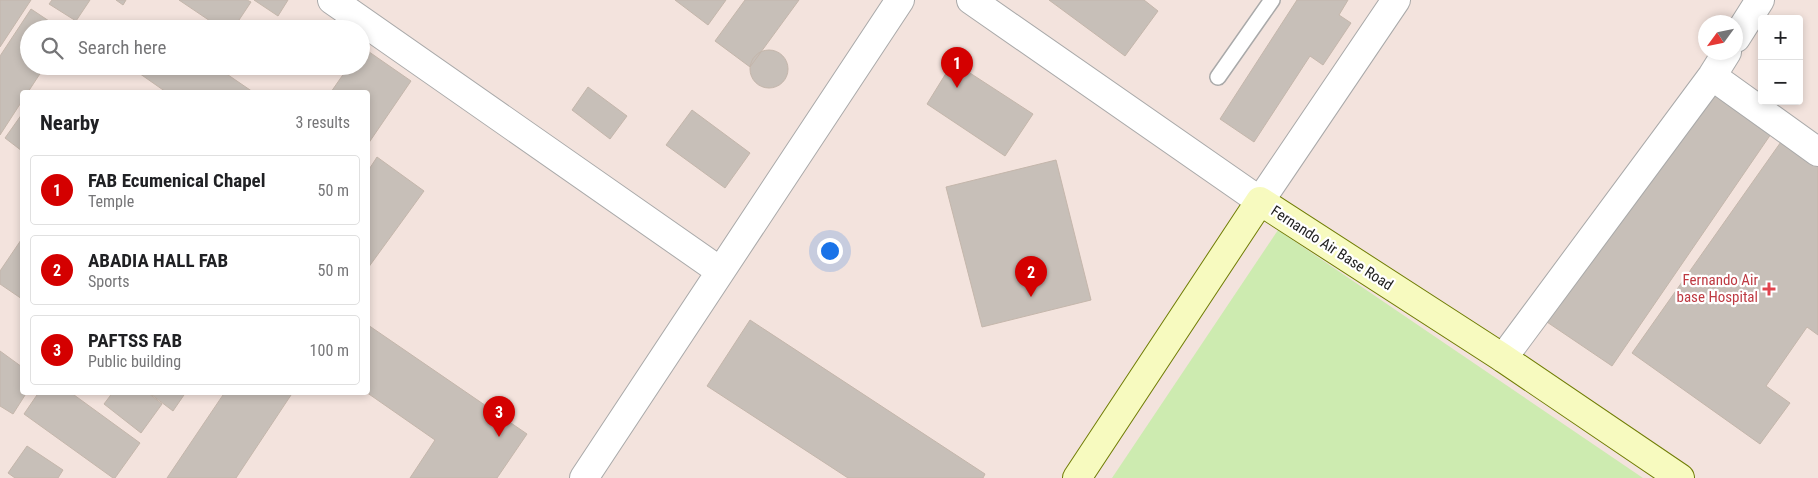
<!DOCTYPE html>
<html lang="en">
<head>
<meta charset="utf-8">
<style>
	body { margin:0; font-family:"Roboto Condensed",sans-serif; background:#f6f6f6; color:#202124 }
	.controls { position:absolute; right:15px; top:15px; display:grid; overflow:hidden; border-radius:5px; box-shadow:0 2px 8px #0003 }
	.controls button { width:45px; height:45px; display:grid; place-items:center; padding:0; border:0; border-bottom:1px solid #e0e0e0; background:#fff; color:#202124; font:25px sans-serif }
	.compass { position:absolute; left:1698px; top:15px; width:45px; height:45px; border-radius:50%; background:#fff; box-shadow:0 2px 8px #0003; rotate:237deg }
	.you { position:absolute; left:829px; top:250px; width:18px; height:18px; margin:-12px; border:4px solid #fff; border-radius:50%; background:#1a73e8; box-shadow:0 0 0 8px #1a73e833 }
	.badge { display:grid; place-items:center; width:32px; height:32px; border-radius:50%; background:#d40000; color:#fff; font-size:16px; font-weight:700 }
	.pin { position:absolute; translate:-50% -41px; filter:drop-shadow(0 1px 2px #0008) }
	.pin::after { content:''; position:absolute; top:26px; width:18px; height:15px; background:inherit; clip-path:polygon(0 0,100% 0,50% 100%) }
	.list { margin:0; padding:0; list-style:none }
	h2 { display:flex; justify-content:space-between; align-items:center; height:65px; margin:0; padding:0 20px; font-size:21px }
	h2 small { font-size:16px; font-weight:400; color:#757577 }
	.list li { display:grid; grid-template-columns:32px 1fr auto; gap:15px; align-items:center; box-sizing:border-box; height:70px; margin:0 10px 10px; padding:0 10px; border:1px solid #e0e0e0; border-radius:5px }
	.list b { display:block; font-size:19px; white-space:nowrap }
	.list p { margin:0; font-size:16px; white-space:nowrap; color:#757577 }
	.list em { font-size:16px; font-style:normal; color:#757577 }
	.icon { flex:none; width:28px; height:28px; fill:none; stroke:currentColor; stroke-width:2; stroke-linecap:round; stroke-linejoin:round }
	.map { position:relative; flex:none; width:1818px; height:478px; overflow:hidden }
	.search { position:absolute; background:#fff; box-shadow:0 2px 8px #0003; left:20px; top:20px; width:350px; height:55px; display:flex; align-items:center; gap:12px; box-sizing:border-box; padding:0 18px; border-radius:28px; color:#757577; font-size:19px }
	.panel { position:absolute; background:#fff; box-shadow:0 2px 8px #0003; left:20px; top:90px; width:350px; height:305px; border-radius:5px }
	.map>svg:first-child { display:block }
	.military { fill:#f3e3dd; fill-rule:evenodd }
	.grass { fill:#cdebb0 }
	.building { fill:#c7bfb8; stroke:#c4b6ab }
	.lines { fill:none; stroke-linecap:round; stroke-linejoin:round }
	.lane-casing { stroke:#a9a9a9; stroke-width:18 }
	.street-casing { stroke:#a9a9a9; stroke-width:30 }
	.secondary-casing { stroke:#707d05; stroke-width:30 }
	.lane { stroke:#fff; stroke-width:15 }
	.street { stroke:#fff; stroke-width:28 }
	.secondary { stroke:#f7fabf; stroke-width:28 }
	.health-dot { fill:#e0444e; stroke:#fff; stroke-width:2 }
	.labels { text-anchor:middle; stroke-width:4.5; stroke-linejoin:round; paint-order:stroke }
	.street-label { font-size:15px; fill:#222; stroke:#fff }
	.health-label { font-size:15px; fill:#be3a42; stroke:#fff; text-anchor:end }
</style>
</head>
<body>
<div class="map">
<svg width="1818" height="478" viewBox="0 0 1818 478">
	<rect width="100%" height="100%" fill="#f2efe9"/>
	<path class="military" d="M0 0H1818V478H0ZM1762 19H1799V101H1762ZM1706 22H1736V52H1706ZM29 29H361V66H29ZM22 92H368V392H22Z"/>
	<path class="grass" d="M1278 230 1643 478H1112Z"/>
	<path class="building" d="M0 0H31L0 47Z
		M52 0H90L76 21 49 4Z
		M116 0H126L123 5Z
		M179 0H247L251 2 233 29H222Z
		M254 0H288L278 16Z
		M675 0H726L708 25Z
		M745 0H799L750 67 715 41Z
		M1049 0H1144L1158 11 1125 56Z
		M1297 0H1348L1339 15 1351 23 1323 65 1310 56 1254 142 1220 119Z
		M31 9 61 29H29V66H45L28 92H22V101L0 135V56Z
		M362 47 411 81 368 144V92H331L349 66H361Z
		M750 69a19 19 0 1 1 38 0a19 19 0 1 1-38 0Z
		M953 62 1033 114 1005 156 927 104Z
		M139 66H215L253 92H166L136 71Z
		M588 87 627 116 610 139 572 110Z
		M1704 87 1771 134 1612 366 1544 320Z
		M692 110 750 153 725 188 666 145Z
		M22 114V151L5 138Z
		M1783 139 1818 164V335L1807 327 1766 386 1790 403 1760 444 1632 353Z
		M377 157 424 191 368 268V171Z
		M1056 160 1091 300 982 327 946 187Z
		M21 240 22 241V299L0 284V271Z
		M750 320 985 474 983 478H848L707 386Z
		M368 325 527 434 497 478H410L435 440 366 392H368Z
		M0 351 22 367V392H27L13 414 0 406Z
		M39 392H70L140 443 115 478H113L24 414Z
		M113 392H147L162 404 141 433 104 404Z
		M148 392H186L173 411Z
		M225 392H293L236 478H167Z
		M27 446 63 470 58 478H15L8 473Z"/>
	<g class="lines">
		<defs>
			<path id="lane" d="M1218 77 1272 0"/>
			<path id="street" d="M332 0 720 271
				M971 0 1260 201 1396 0
				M1736 38 1760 0
				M1712 76 1818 152
				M1503 358 1712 76 1727 52
				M584 478 900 0"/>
			<path id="secondary" d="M1077 478 1260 201 1503 358 1680 478"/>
		</defs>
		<use href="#lane" class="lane-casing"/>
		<use href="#street" class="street-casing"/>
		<use href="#secondary" class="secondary-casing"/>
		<use href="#lane" class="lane"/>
		<use href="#street" class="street"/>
		<use href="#secondary" class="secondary"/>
	</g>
	<path class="health-dot" d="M1766.5 281.5h5v5h5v5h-5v5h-5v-5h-5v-5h5z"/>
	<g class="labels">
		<g class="street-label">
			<text transform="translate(1332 248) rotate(33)" y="5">Fernando Air Base Road</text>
		</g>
		<g class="health-label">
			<text x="1758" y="285">Fernando Air<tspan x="1758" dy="17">base Hospital</tspan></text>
		</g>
	</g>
</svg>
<div class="controls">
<button>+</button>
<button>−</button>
</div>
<svg class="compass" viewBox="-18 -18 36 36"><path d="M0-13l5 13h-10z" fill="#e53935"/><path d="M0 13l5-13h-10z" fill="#757577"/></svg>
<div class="you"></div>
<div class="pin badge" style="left:957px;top:88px">1</div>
<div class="pin badge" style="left:1031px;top:297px">2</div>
<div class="pin badge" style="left:499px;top:437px">3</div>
<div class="search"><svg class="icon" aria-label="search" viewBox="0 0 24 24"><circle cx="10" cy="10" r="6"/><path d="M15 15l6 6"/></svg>Search here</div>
<section class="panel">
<h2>Nearby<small>3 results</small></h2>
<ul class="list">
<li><span class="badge">1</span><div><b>FAB Ecumenical Chapel</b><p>Temple</p></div><em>50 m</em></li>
<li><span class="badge">2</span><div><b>ABADIA HALL FAB</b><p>Sports</p></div><em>50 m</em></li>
<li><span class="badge">3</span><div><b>PAFTSS FAB</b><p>Public building</p></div><em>100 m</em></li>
</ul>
</section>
</div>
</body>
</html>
